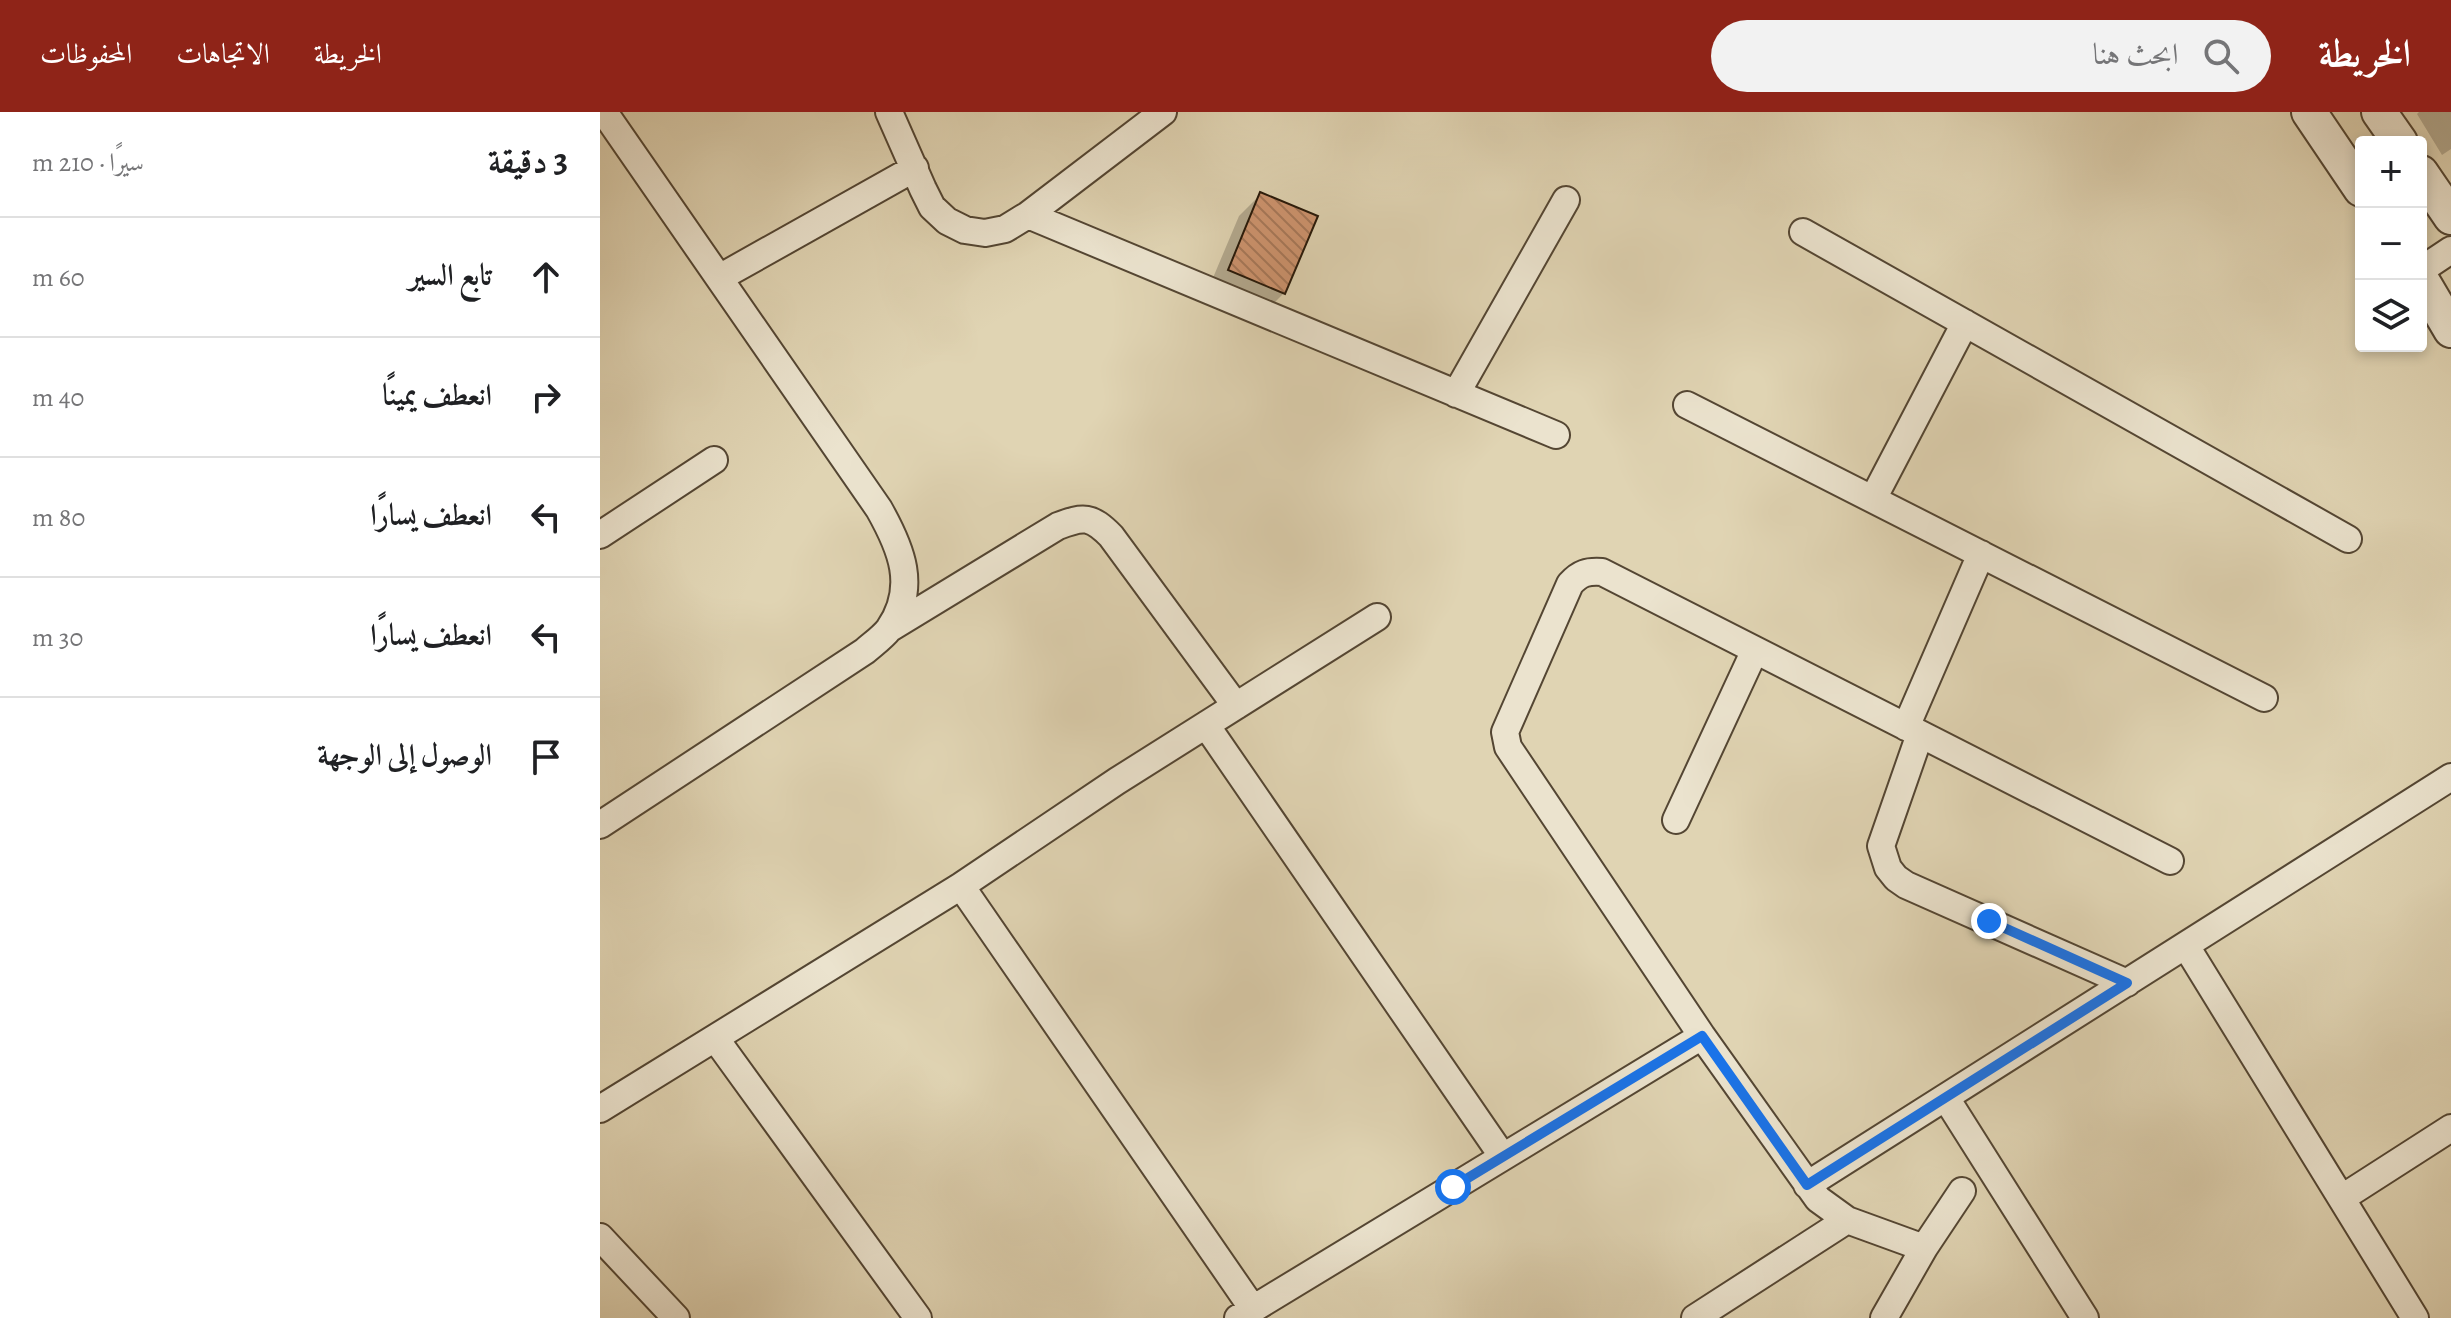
<!DOCTYPE html>
<html lang="ar">
<head>
<meta charset="utf-8">
<style>
	body { margin:0; font-family:Alegreya,Amiri,serif; background:#f2f2f2; color:#202124; direction:rtl }
	.controls { position:absolute; right:24px; top:24px; display:grid; overflow:hidden; border-radius:8px; box-shadow:0 4px 12px #0003 }
	.controls button { width:72px; height:72px; display:grid; place-items:center; padding:0; border:0; border-bottom:2px solid #e0e0e0; background:#fff; color:#202124; font:40px sans-serif }
	.stop { position:absolute; width:24px; height:24px; margin:-18px; border:6px solid #1a73e8; border-radius:50%; background:#fff }
	.stop.end { background:#1a73e8; border-color:#fff; box-shadow:0 2px 8px #0008 }
	.list { margin:0; padding:0; list-style:none }
	h2 { display:flex; justify-content:space-between; align-items:center; height:104px; margin:0; padding:0 32px; font-size:34px }
	h2 small { font-size:26px; font-weight:400; color:#757577 }
	.list li { display:grid; grid-template-columns:52px 1fr auto; gap:24px; align-items:center; box-sizing:border-box; height:120px; padding:0 32px; border-top:2px solid #e0e0e0 }
	.list b { display:block; font-size:30px; white-space:nowrap }
	.list em { font-size:26px; font-style:normal; color:#757577 }
	.icon { flex:none; width:44px; height:44px; fill:none; stroke:currentColor; stroke-width:2; stroke-linecap:round; stroke-linejoin:round }
	.map { position:relative; flex:none; width:1851px; height:1206px; overflow:hidden; direction:ltr }
	header { display:flex; align-items:center; gap:48px; box-sizing:border-box; height:112px; padding:0 40px; background:#8f2418; color:#fff }
	header strong { font-size:38px }
	nav { display:flex; gap:44px; margin-inline-start:auto; font-size:28px }
	.search { width:560px; height:72px; background:#f2f2f2; display:flex; align-items:center; gap:20px; box-sizing:border-box; padding:0 28px; border-radius:44px; color:#757577; font-size:30px }
	main { display:flex }
	aside { flex:1; background:#fff }
	.map>svg:first-child { display:block }
	.shadow { fill:#0003 }
	.building { fill:url(#building-back-hatch); stroke:#251708; stroke-width:2 }
	.lines { fill:none; stroke-linecap:round; stroke-linejoin:round }
	.minor-casing { stroke:#544633; stroke-width:30 }
	.tertiary-casing { stroke:#544633; stroke-width:38 }
	.minor { stroke:#ebe3ce; stroke-width:26 }
	.tertiary { stroke:#ebe3ce; stroke-width:34 }
	.route { stroke:#1a73e8; stroke-width:10 }
</style>
</head>
<body>
<header>
<strong>الخريطة</strong>
<div class="search"><svg class="icon" aria-label="search" viewBox="0 0 24 24"><circle cx="10" cy="10" r="6"/><path d="M15 15l6 6"/></svg>ابحث هنا</div>
<nav><a>الخريطة</a><a>الاتجاهات</a><a>المحفوظات</a></nav>
</header>
<main>
<div class="map">
<svg width="1851" height="1206" viewBox="0 0 1851 1206">
	<defs>
		<pattern id="building-back-hatch" width="6" height="6" patternUnits="userSpaceOnUse" patternTransform="scale(2)"><rect width="6" height="6" fill="#ce946f"/><path d="M-1 5l2 2M0 0l6 6M5-1l2 2" fill="none" stroke="#a77859"/></pattern>
	</defs>
	<rect width="100%" height="100%" fill="#e0d4b3"/>
	<filter id="stains"><feTurbulence type="fractalNoise" baseFrequency=".0025" numOctaves="4"/><feColorMatrix values="0 0 0 0 .2 0 0 0 0 .09 0 0 0 0 .02 0 0 0 .5 -.17"/></filter>
	<radialGradient id="worn" r=".72"><stop offset=".6" stop-color="#630" stop-opacity="0"/><stop offset="1" stop-color="#630" stop-opacity=".3"/></radialGradient>
	<path class="shadow" d="M1819 0H1851V37L1842 43 1817 2Z
		M661 82 684 181 662 203 607 180 639 104Z"/>
	<path class="building" d="M660 80 718 104 685 182 628 158Z"/>
	<g class="lines">
		<defs>
			<path id="minor" d="M289 0 323 77 332 95 347 109 365 118 385 121 405 117 428 103 563 0
				M428 103 956 323
				M1203 120 1748 427
				M1821 158 1851 138
				M119 166 315 56
				M856 282 966 88
				M1087 293 1664 586
				M1273 387 1365 211
				M0 423 114 348
				M289 517 458 414C484 404 491 404 511 424L636 594
				M606 613 903 1045
				M1306 615 1381 442
				M1320 622 1281 734 1288 756 1296 766 1306 773 1527 871
				M1076 708 1155 538
				M0 713 265 539C273 532 283 525 289 517 318 475 301 436 279 397L4 0
				M361 774 653 1197
				M1586 834 1815 1206
				M115 926 318 1206
				M1346 986 1485 1206
				M0 997 361 774 517 669 777 505
				M1207 1073 1851 665
				M1742 1086 1851 1016
				M0 1125 76 1206
				M1324 1136 1247 1108 1218 1087 1102 924 908 635 905 620 970 472C980 461 987 459 1002 460L1570 749
				M638 1206 1102 924
				M1095 1206 1247 1108
				M1284 1206 1324 1136 1362 1079"/>
			<path id="tertiary" d="M1709 0 1761 77
				M1779 0 1800 30
				M1821 61 1851 105
				M1821 167 1851 218"/>
		</defs>
		<use href="#minor" class="minor-casing"/>
		<use href="#tertiary" class="tertiary-casing"/>
		<use href="#minor" class="minor"/>
		<use href="#tertiary" class="tertiary"/>
	</g>
	<g class="lines">
		<path class="route" d="M853 1075 1102 924 1207 1073 1527 871 1389 809"/>
	</g>
	<rect width="100%" height="100%" filter="url(#stains)"/>
	<rect width="100%" height="100%" fill="url(#worn)"/>
</svg>
<div class="controls">
<button>+</button>
<button>−</button>
<button><svg class="icon" aria-label="layers" viewBox="0 0 24 24"><path d="M12 4l9 5-9 5-9-5zM3 14l9 5 9-5"/></svg></button>
</div>
<div class="stop" style="left:853px;top:1075px"></div>
<div class="stop end" style="left:1389px;top:809px"></div>
</div>
<aside>
<h2>3 دقيقة<small>سيرًا · 210 m</small></h2>
<ul class="list">
<li><svg class="icon" aria-label="ahead" viewBox="0 0 24 24"><path d="M12 20V5M6 11l6-6 6 6"/></svg><div><b>تابع السير</b></div><em>60 m</em></li>
<li><svg class="icon" aria-label="right" viewBox="0 0 24 24"><path d="M7 20v-9h11M14 6l5 5-5 5"/></svg><div><b>انعطف يمينًا</b></div><em>40 m</em></li>
<li><svg class="icon" aria-label="left" viewBox="0 0 24 24"><path d="M17 20v-9H6M10 6l-5 5 5 5"/></svg><div><b>انعطف يسارًا</b></div><em>80 m</em></li>
<li><svg class="icon" aria-label="left" viewBox="0 0 24 24"><path d="M17 20v-9H6M10 6l-5 5 5 5"/></svg><div><b>انعطف يسارًا</b></div><em>30 m</em></li>
<li><svg class="icon" aria-label="arrive" viewBox="0 0 24 24"><path d="M6 21V4h12l-3 4 3 4H6"/></svg><div><b>الوصول إلى الوجهة</b></div></li>
</ul>
</aside>
</main>
</body>
</html>
